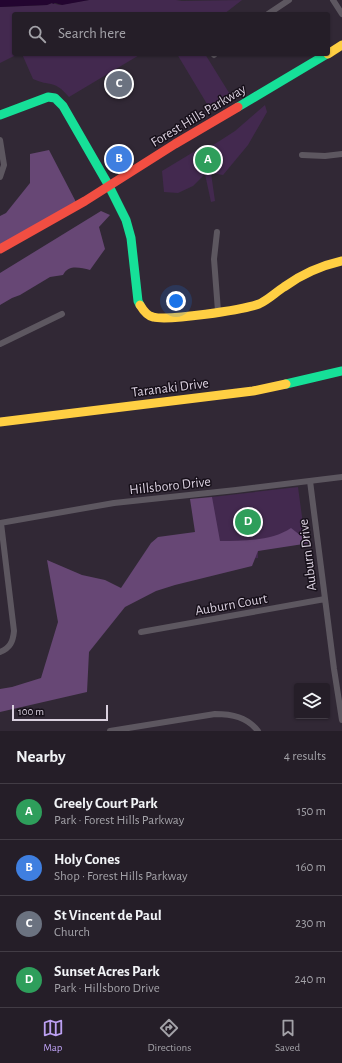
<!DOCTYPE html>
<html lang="en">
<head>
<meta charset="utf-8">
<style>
	body { margin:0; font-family:"Alegreya Sans",sans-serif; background:#2d2730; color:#f1f3f6 }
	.controls { position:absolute; right:12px; bottom:12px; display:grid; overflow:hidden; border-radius:4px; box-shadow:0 1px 3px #0004 }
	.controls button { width:36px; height:36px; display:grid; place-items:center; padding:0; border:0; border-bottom:1px solid #423c45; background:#251e28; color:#f1f3f6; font:20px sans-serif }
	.scale { position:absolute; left:12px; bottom:10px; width:96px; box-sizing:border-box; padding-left:4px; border:2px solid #dad0df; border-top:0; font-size:11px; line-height:14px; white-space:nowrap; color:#dad0df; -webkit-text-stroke:3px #17101a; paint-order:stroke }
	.you { position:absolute; left:176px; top:301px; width:14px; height:14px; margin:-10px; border:3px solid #fff; border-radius:50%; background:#1a73e8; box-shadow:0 0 0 6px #1a73e833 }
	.badge { display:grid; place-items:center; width:26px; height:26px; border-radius:50%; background:#bca0f2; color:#fff; font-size:13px; font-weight:700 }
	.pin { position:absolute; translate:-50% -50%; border:2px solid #fff; box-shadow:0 1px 4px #0006 }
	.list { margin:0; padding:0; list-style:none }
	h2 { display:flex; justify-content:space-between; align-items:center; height:52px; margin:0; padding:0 16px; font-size:17px }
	h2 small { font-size:13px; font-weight:400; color:#a3a2a8 }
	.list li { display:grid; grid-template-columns:26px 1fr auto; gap:12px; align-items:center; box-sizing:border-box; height:56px; padding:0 16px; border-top:1px solid #423c45 }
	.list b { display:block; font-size:15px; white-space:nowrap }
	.list p { margin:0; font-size:13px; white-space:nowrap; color:#a3a2a8 }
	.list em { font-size:13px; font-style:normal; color:#a3a2a8 }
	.icon { flex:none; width:22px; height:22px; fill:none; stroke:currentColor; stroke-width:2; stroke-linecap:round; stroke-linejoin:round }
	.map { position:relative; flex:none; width:342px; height:731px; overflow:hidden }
	.search { position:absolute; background:#251e28; box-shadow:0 1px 3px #0004; left:12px; right:12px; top:12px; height:44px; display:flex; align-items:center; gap:10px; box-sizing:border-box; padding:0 14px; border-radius:4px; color:#a3a2a8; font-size:15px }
	.sheet { height:276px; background:#251e28 }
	nav { display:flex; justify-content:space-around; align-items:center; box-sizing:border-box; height:56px; border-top:1px solid #423c45; background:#251e28; font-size:11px; color:#a3a2a8 }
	nav a { display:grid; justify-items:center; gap:2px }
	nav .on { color:#bca0f2 }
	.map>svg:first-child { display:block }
	.green { fill:#43294f }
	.forest { fill:#674775 }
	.water { fill:#230530 }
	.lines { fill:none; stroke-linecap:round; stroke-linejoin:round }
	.street { stroke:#5d5760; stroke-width:6 }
	.fast { stroke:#16e098; stroke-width:9 }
	.slow { stroke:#ffcf43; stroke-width:9 }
	.jam { stroke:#f24e42; stroke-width:9 }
	.labels { text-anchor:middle; stroke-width:3; stroke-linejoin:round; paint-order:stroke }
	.street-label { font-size:14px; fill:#dad0df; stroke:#17101a }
</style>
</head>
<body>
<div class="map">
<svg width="342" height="731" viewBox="0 0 342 731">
	<rect width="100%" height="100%" fill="#312835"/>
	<path class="green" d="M89 0H176L182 1 242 0 224 14H14V54H18L0 63V7L47 5 52 3 59 5Z
		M22 54H141L69 97C54 79 50 87 33 79Z
		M177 54H205L231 96 210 109Z
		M265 105 267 112 248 145 223 175 211 173 215 201 211 202 205 174 193 186 178 193 164 192 162 171 205 145 207 149 235 131Z
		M298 487 305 539 258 551V558L199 565 212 497Z"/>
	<path class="forest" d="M49 150 76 202 0 246V216L6 213 30 183V154Z
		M101 211 110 215 99 227 105 249 90 270C80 268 69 264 63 275L50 277 20 295 12 298 0 305V273Z
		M212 497 220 541C243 541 272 541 291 528L310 543 258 551 252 566 175 585 156 591 125 607 89 652 87 692 0 712V689L12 687 41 678 58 622 47 560 82 575 105 580 121 588 151 543 158 537 195 532 190 499Z"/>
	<path class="water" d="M0 0H89L62 5 55 3 53 4 52 3 47 5 0 7Z"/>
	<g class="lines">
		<path class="street" d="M333 0 342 14
			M268 14 289 0
			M214 55 215 54
			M0 140 4 165 0 177
			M302 155 325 156 342 154
			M217 232 214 259 218 311
			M0 344 62 314
			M310 481 334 669 342 720
			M0 523 114 503 236 490 342 477
			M141 632 325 599
			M0 652C10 648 13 642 14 631L1 523
			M110 731 215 714C232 714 247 717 258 731"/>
		<path class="fast" d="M238 107 327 54
			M0 115 48 97 55 98 63 106 109 186 126 220 131 238 138 301 140 305
			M286 384 342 371"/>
		<path class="slow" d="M328 54 342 45
			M140 305C143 310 147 316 153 317 169 321 242 310 259 304 268 300 276 292 284 287 302 274 320 266 342 261
			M0 422 253 391 286 384"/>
		<path class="jam" d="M0 249 85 201 175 144 238 107"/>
	</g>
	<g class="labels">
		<g class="street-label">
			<text transform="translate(198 115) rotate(-31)" y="5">Forest Hills Parkway</text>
			<text transform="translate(170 387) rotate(-7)" y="5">Taranaki Drive</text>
			<text transform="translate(170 485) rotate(-6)" y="5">Hillsboro Drive</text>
			<text transform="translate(307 555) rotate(-97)" y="5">Auburn Drive</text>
			<text transform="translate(231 604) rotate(-10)" y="5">Auburn Court</text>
		</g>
	</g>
</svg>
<div class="controls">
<button><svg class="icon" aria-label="layers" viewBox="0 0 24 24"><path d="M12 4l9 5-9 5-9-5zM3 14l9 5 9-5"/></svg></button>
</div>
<div class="scale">100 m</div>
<div class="you"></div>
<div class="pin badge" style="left:208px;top:160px;background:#2e9e5b">A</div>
<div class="pin badge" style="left:119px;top:159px;background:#3f7fe0">B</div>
<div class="pin badge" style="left:119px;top:84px;background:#6b7280">C</div>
<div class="pin badge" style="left:248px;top:522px;background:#2e9e5b">D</div>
<div class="search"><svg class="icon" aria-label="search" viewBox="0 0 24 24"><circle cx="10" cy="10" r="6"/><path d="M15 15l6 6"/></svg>Search here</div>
</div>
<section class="sheet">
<h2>Nearby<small>4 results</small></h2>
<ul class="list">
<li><span class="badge" style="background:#2e9e5b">A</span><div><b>Greely Court Park</b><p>Park · Forest Hills Parkway</p></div><em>150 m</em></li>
<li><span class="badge" style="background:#3f7fe0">B</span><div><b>Holy Cones</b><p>Shop · Forest Hills Parkway</p></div><em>160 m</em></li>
<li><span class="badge" style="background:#6b7280">C</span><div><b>St Vincent de Paul</b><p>Church</p></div><em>230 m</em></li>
<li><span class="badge" style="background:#2e9e5b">D</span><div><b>Sunset Acres Park</b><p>Park · Hillsboro Drive</p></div><em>240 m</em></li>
</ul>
</section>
<nav>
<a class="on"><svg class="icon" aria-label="map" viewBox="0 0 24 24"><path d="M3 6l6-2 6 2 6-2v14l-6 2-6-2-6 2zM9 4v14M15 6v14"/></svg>Map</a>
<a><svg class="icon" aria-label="directions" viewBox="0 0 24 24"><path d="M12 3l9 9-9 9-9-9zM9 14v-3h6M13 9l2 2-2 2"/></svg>Directions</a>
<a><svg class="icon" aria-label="saved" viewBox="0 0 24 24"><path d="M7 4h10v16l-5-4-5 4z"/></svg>Saved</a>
</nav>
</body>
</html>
